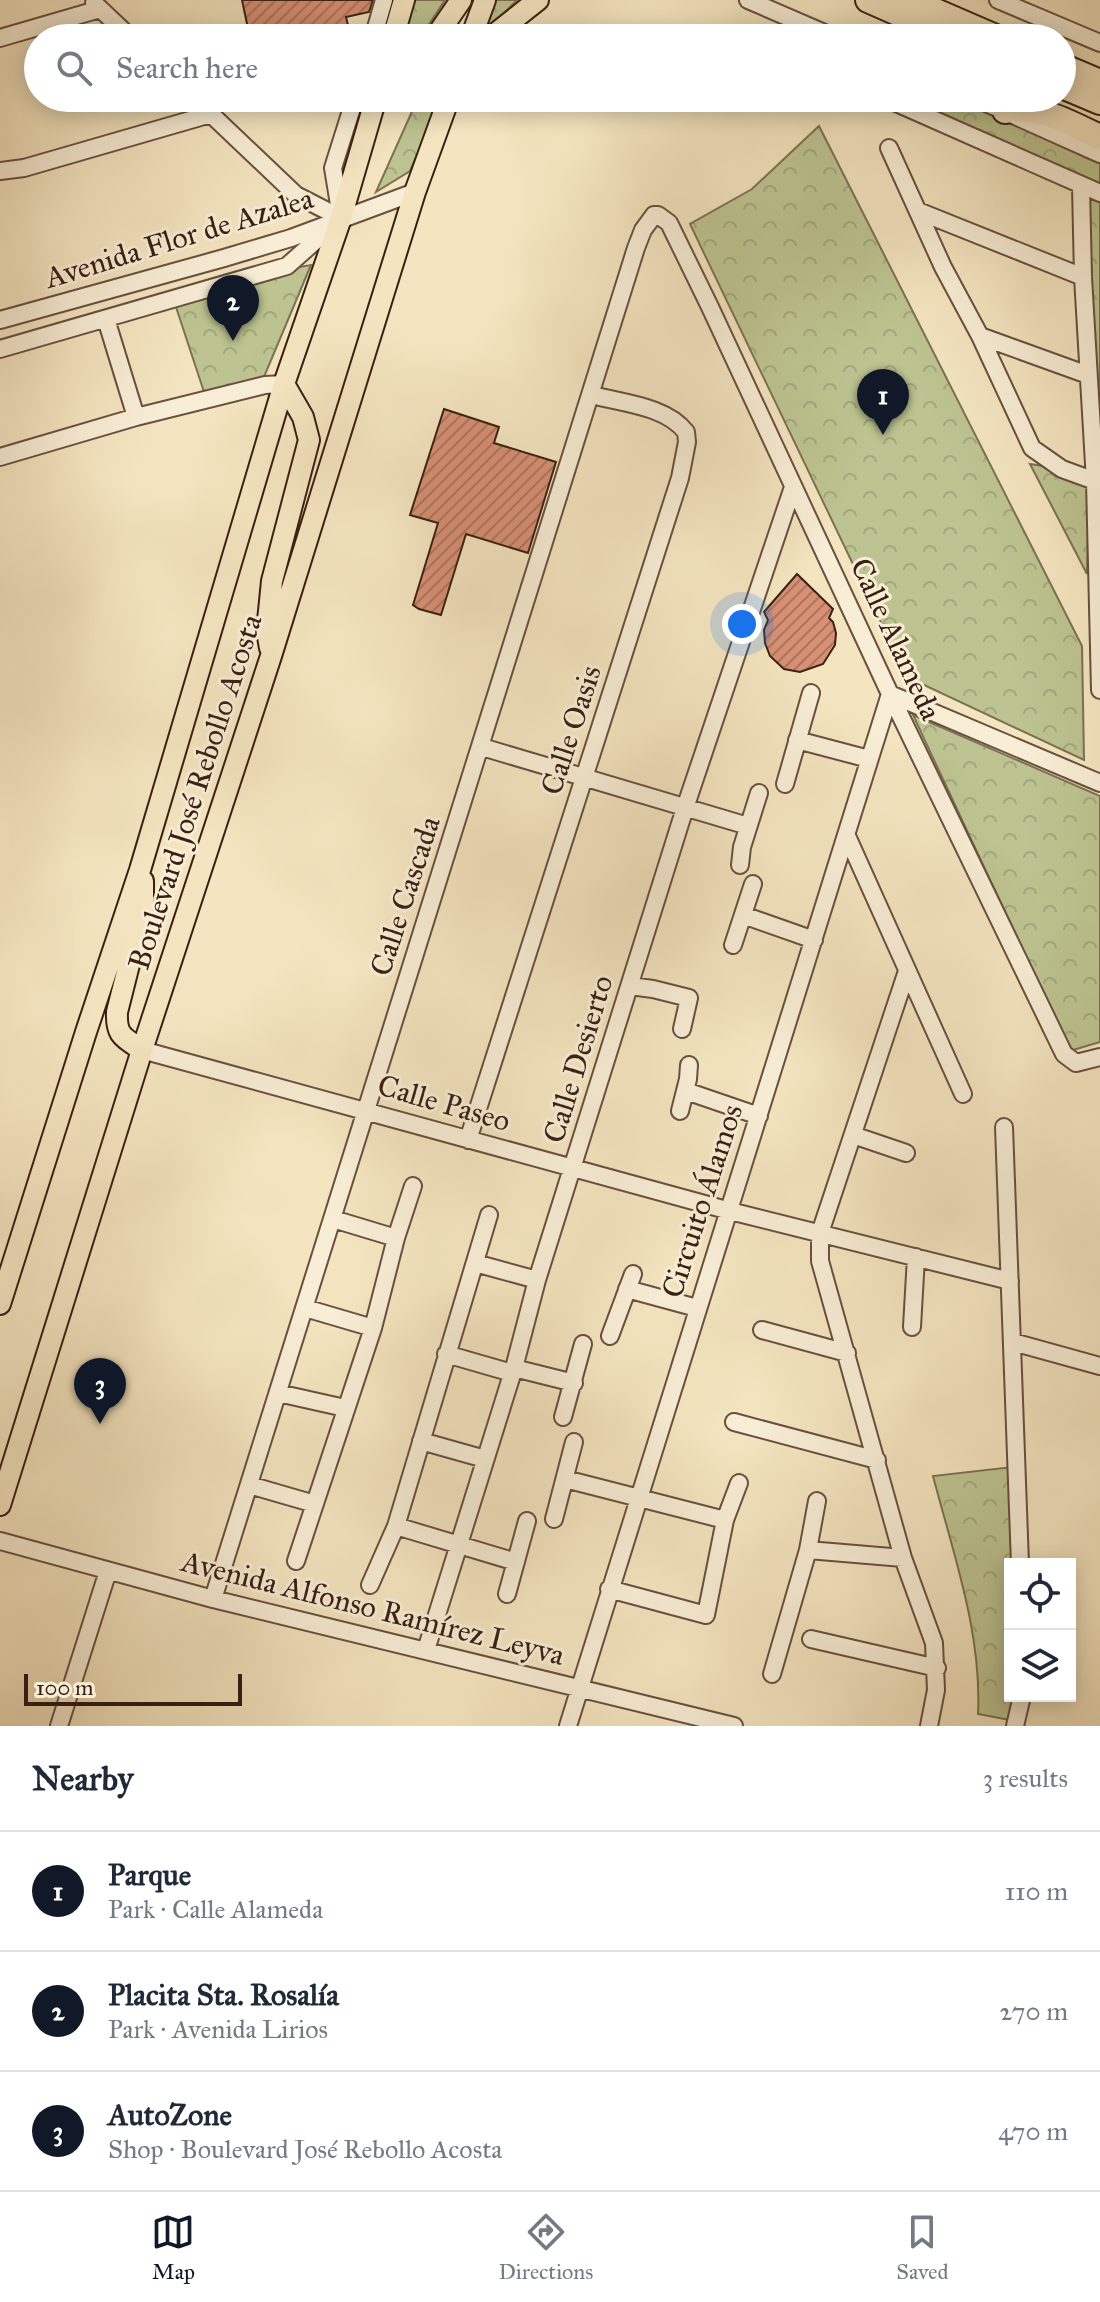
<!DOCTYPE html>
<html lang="en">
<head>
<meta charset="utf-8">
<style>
	body { margin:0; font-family:"IM FELL Great Primer",serif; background:#f6f6f7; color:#1f2937 }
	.controls { position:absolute; right:24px; bottom:24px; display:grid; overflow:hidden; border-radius:0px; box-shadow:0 4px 20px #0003 }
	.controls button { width:72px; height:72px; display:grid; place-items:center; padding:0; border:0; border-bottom:2px solid #e0e1e3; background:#fff; color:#1f2937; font:40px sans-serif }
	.scale { position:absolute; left:24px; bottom:20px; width:218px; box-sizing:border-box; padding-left:8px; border:4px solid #3a2014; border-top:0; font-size:22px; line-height:28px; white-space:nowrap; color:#3a2014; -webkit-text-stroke:6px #f8eed6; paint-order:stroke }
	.you { position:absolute; left:742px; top:624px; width:28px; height:28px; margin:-20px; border:6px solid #fff; border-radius:50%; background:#1a73e8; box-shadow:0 0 0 12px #1a73e833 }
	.badge { display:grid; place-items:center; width:52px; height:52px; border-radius:50%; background:#111827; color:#fff; font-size:26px; font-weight:700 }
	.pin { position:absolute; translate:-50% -66px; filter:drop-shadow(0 2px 4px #0008) }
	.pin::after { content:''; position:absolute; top:42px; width:28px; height:24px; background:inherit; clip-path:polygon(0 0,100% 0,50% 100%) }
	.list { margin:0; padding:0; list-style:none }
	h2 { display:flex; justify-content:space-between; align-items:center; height:104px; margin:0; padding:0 32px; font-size:34px }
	h2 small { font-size:26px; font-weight:400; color:#747a83 }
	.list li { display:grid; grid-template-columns:52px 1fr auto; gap:24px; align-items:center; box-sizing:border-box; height:120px; padding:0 32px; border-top:2px solid #e0e1e3 }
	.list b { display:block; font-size:30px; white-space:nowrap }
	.list p { margin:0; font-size:26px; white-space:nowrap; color:#747a83 }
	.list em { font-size:26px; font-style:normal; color:#747a83 }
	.icon { flex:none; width:44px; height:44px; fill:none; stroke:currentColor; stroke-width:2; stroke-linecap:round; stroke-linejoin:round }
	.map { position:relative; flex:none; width:1100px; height:1726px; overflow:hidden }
	.search { position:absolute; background:#fff; box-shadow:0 4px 20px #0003; left:24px; right:24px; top:24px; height:88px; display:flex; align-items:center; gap:20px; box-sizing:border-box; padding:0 28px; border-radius:44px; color:#747a83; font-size:30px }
	.sheet { height:464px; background:#fff }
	nav { display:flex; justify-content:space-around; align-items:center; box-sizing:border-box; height:112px; border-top:2px solid #e0e1e3; background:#fff; font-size:22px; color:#747a83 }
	nav a { display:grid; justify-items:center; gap:4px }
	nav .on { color:#111827 }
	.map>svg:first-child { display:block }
	.park { fill:url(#park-crowns); stroke:#7c7252; stroke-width:2 }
	.building { fill:url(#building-hatch); stroke:#3a2014; stroke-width:2 }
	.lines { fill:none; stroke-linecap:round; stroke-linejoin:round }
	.minor-casing { stroke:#68513f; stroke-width:20 }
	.major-casing { stroke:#3a2014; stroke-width:24 }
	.highway-casing { stroke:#3a2014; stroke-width:28 }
	.minor { stroke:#f8eed6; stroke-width:16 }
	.major { stroke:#f4e5c0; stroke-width:20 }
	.highway { stroke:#f4e5c0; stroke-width:24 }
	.labels { text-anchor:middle; stroke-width:6; stroke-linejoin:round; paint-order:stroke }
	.street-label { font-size:30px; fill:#3a2014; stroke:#f8eed6 }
</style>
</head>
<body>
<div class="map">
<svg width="1100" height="1726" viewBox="0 0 1100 1726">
	<defs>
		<pattern id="park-crowns" width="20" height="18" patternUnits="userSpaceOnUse" patternTransform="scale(2)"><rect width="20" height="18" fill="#bdc491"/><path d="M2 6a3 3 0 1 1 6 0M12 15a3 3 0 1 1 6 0" fill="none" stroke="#a3a87c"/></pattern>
		<pattern id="building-hatch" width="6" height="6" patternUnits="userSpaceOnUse" patternTransform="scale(2)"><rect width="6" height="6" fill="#d79074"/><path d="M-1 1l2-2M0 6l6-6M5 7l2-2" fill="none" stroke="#af755e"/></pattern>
	</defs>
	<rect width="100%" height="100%" fill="#f4e5c0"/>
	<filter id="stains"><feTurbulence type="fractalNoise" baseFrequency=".0025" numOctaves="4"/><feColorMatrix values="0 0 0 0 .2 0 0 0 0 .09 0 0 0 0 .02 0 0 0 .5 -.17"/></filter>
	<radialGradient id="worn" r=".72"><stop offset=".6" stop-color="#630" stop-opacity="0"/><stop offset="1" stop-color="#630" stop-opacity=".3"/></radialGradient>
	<path class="park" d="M409 0H445L420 38H398Z
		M490 0H517L480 38Z
		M418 98H442L410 171 376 192Z
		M890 98H968L1100 156V193Z
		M819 126 1082 646 1084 760 907 677 690 224 752 189Z
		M1082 187 1100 194V531Z
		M311 265 264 377 205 395 175 304 288 269Z
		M1030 464 1050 467 1089 483 1087 574Z
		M913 715 1100 796V1042L1070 1051Z
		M1012 1467 1014 1564H1010V1696H1015L1010 1720 978 1714C982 1633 953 1553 933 1476Z"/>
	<path class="building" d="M242 0H373L369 12 346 17 351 38H250Z
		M444 409 499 427 494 443 556 462 528 553 466 534 441 615 419 609 413 605 438 523 410 515Z
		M797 574 833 609 829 618 833 622 836 633 835 645 823 664 800 672 784 669 770 656 765 643 764 630 768 620 764 612Z"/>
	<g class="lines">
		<defs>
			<path id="minor" d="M748 0 836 38
				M998 0 1100 43
				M94 3 131 38
				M0 38 100 9
				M373 38 384 0
				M194 98 296 195 341 218
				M885 98 1100 193
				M975 98 1100 154
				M889 148 943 267 980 336 1032 448 1062 469 1095 481
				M0 171 24 168 211 114
				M1081 186 1083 277 1095 481 1100 690
				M918 211 1083 277
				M341 217 333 168 355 98
				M106 319 136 417
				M0 320 224 258 291 238 415 192
				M980 336 1088 375
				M0 349 287 266 331 227
				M0 457 136 417 265 385 284 384
				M797 740 869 759
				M482 747 748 826
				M785 784 811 693
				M847 836 963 1094
				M740 865 742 847 759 793
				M743 915 814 940
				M733 945 753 884
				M907 971 820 1233V1261L903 1558 934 1643 936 1690 929 1726
				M630 986 653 989 689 998 682 1029
				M142 1050 730 1211 1010 1281
				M686 1091 759 1116
				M680 1111 688 1079 689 1065
				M1004 1127 1020 1564
				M853 1135 906 1153
				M468 1140 680 478 687 442 686 432C666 406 622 403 592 395
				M333 1219 396 1238
				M475 1263 537 1280
				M627 1289 697 1308
				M305 1308 373 1328
				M912 1327 916 1257
				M762 1330 847 1353
				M610 1336 633 1274
				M1013 1342 1100 1366
				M446 1354 512 1373
				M514 1368 574 1383
				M278 1393 345 1408
				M563 1417 583 1344
				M734 1422 877 1460
				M421 1441 485 1459
				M565 1479 725 1520
				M249 1485 315 1504
				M554 1519 574 1442
				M396 1526 516 1562
				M0 1541 213 1599 734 1726
				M808 1550 903 1558
				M296 1561 373 1328 396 1238 413 1186
				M370 1585 396 1526 489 1215
				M609 1589 706 1615 725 1520 739 1483
				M507 1594 527 1521
				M213 1599 636 248 643 230 654 215H658L669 223 710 307 890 694 1064 1054 1076 1063 1100 1057
				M811 1639 937 1668
				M426 1650 514 1368 537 1280 685 808 793 487
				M772 1674 808 1550 817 1501
				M59 1726 108 1571
				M568 1726 890 694 1100 783
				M1015 1726 1022 1696"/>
			<path id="major" d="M393 38 404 0
				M435 38 461 0
				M471 38 485 0
				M490 38 538 0
				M270 648 267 631 272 581 309 440 303 417 284 384
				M142 1050C123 1037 116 1036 117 1012L143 909V881
				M0 1304 86 1032 140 870 284 384 341 218 376 98
				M0 1505 142 1050 271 656 415 192 449 98"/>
			<path id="highway" d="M868 0 954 38
				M910 0 998 38
				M1062 66 1100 82
				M1062 86 1100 102
				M1005 111C1039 104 1069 123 1100 137"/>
		</defs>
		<use href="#minor" class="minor-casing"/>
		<use href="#major" class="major-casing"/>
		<use href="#highway" class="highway-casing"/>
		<use href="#minor" class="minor"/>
		<use href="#major" class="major"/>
		<use href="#highway" class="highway"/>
	</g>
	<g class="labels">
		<g class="street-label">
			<text transform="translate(179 238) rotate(-17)" y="10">Avenida Flor de Azalea</text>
			<text transform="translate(896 639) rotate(65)" y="10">Calle Alameda</text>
			<text transform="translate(571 730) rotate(-72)" y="10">Calle Oasis</text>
			<text transform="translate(195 792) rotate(-72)" y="10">Boulevard José Rebollo Acosta</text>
			<text transform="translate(405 896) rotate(-72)" y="10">Calle Cascada</text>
			<text transform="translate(578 1059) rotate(-73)" y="10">Calle Desierto</text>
			<text transform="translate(444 1103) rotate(16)" y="10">Calle Paseo</text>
			<text transform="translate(702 1201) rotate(-72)" y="10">Circuito Álamos</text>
			<text transform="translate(373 1608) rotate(14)" y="10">Avenida Alfonso Ramírez Leyva</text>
		</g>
	</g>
	<rect width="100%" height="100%" filter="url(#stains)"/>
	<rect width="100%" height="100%" fill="url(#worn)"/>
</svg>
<div class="controls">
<button><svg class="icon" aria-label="locate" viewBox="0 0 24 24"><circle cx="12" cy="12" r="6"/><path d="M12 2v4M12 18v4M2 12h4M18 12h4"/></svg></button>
<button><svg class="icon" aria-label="layers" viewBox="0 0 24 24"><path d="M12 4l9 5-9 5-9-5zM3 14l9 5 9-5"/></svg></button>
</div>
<div class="scale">100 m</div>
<div class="you"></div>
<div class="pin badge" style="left:883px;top:435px">1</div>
<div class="pin badge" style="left:233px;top:341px">2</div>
<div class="pin badge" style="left:100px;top:1424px">3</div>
<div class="search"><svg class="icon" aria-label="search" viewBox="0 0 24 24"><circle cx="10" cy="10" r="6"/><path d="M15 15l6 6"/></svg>Search here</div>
</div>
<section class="sheet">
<h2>Nearby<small>3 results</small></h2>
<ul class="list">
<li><span class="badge">1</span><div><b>Parque</b><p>Park · Calle Alameda</p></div><em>110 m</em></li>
<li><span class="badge">2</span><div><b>Placita Sta. Rosalía</b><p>Park · Avenida Lirios</p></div><em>270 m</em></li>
<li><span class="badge">3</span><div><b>AutoZone</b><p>Shop · Boulevard José Rebollo Acosta</p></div><em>470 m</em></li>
</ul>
</section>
<nav>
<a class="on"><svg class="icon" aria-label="map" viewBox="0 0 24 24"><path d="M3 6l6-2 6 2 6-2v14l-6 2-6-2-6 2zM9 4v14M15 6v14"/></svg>Map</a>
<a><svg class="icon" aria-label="directions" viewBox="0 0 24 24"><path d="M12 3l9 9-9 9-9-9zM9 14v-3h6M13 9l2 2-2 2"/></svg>Directions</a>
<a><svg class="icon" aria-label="saved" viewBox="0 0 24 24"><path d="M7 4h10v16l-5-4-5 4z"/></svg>Saved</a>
</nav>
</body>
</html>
